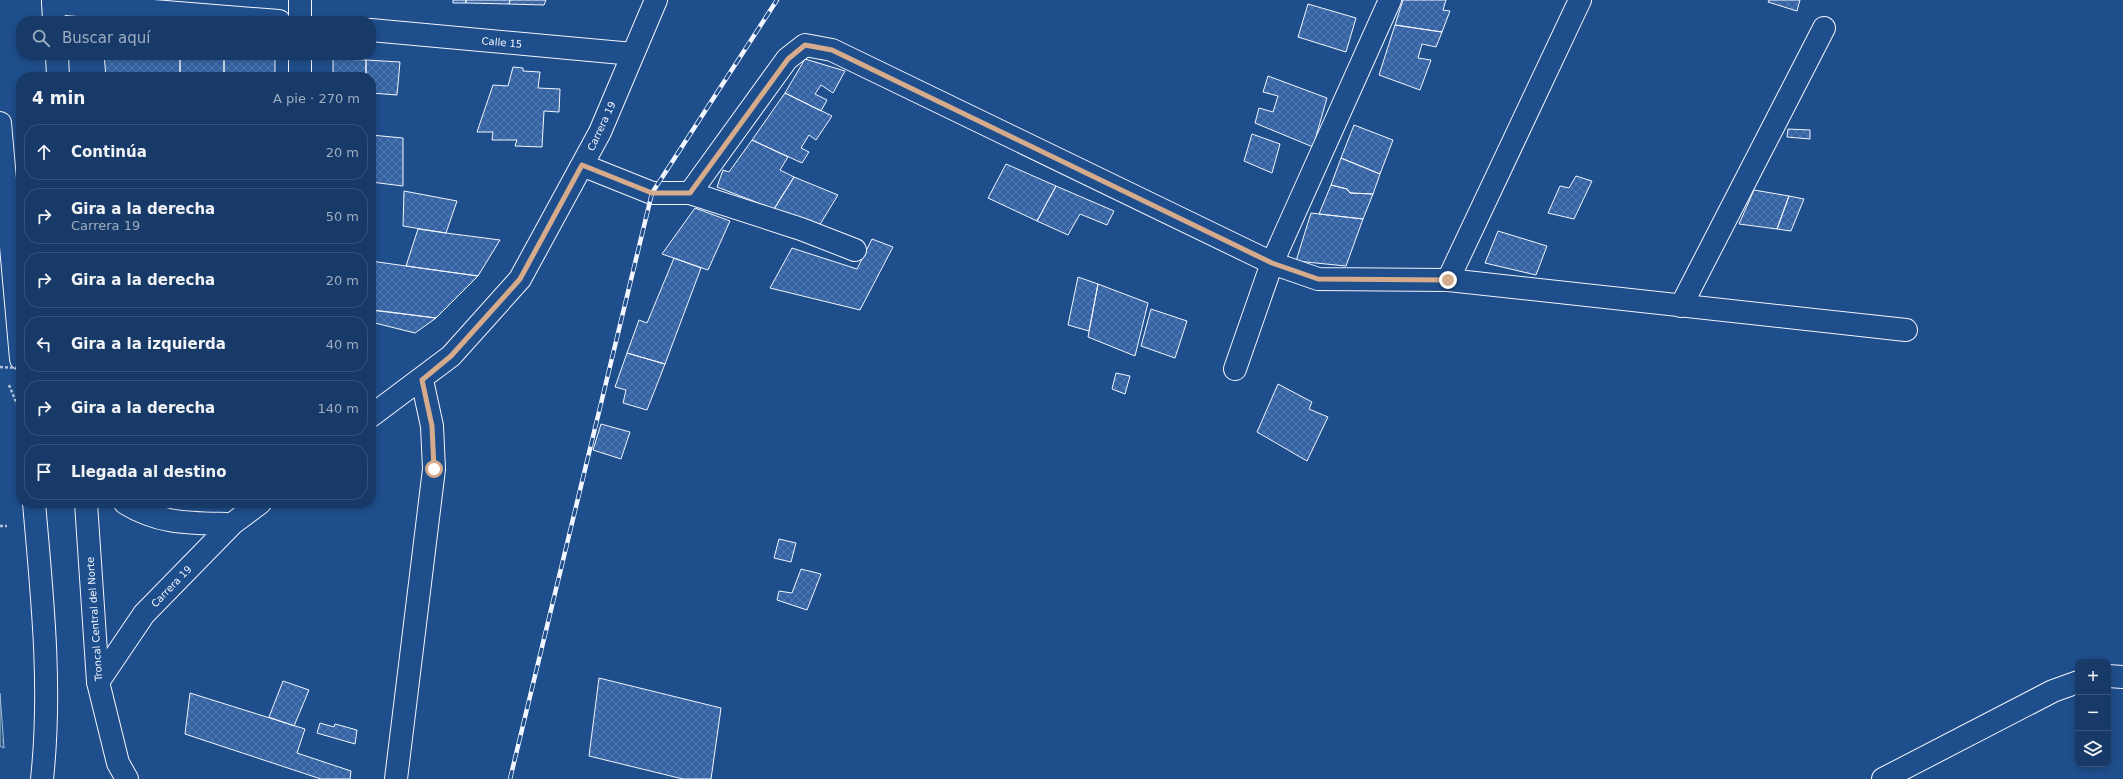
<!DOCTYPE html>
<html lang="es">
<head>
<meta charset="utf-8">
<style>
	body { margin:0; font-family:"DejaVu Sans",sans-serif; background:#20416f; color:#f1f3f6 }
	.controls { position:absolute; right:12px; bottom:12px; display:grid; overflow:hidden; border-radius:8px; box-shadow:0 2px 6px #0003 }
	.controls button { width:36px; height:36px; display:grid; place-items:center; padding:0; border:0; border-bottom:1px solid #36547d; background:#173a69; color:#f1f3f6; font:20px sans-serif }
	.stop { position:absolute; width:12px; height:12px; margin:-9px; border:3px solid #d6ab8b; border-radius:50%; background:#fff }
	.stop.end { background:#d6ab8b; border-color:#fff; box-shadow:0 1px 4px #0008 }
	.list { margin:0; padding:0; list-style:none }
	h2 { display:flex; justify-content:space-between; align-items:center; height:52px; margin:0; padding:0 16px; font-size:17px }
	h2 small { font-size:13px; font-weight:400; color:#9eadc0 }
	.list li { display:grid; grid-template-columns:26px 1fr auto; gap:12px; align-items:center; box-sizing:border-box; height:56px; margin:0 8px 8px; padding:0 8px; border:1px solid #36547d; border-radius:16px }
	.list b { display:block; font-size:15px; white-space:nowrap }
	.list p { margin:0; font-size:13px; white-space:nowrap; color:#9eadc0 }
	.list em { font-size:13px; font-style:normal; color:#9eadc0 }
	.icon { flex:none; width:22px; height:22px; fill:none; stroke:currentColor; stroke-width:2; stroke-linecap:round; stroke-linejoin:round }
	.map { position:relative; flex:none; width:2123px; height:779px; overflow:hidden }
	.search { position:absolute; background:#173a69; box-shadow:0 2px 6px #0003; left:16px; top:16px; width:360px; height:44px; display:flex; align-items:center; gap:10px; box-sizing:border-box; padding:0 14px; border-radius:16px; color:#9eadc0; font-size:15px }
	.panel { position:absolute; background:#173a69; box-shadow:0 2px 6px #0003; left:16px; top:72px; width:360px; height:436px; border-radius:16px }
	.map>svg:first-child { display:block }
	.cemetery { fill:url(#cemetery-stones); stroke:#a8bbd7 }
	.building { fill:url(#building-cross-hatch); stroke:#f2f6ff }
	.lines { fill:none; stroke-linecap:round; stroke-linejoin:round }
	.minor-casing { stroke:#f2f6ff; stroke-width:24 }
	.highway-casing { stroke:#f2f6ff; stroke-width:24 }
	.path { stroke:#b3c4dc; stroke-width:2.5; stroke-dasharray:3 2; stroke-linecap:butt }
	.minor { stroke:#1f4e8c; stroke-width:22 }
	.highway { stroke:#1f4e8c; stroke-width:22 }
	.rail-casing { stroke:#f2f6ff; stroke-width:4.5 }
	.rail { stroke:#1f4e8c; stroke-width:3; stroke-dasharray:9; stroke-linecap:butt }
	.path-bridge { stroke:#b3c4dc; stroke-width:2.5; stroke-dasharray:3 2; stroke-linecap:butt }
	.route { stroke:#d6ab8b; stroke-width:5 }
	.labels { text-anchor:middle; stroke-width:3; stroke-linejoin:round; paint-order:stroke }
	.street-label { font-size:10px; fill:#f2f6ff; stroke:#1f4e8c }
</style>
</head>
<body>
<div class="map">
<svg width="2123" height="779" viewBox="0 0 2123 779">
	<defs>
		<pattern id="cemetery-stones" width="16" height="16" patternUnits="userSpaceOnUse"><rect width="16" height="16" fill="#245a82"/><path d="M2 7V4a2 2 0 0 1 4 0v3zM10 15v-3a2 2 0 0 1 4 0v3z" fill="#447295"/></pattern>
		<pattern id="building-cross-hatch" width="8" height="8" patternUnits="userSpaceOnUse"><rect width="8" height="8" fill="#3563a3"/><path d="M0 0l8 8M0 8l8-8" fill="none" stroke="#537ab1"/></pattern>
	</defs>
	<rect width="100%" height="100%" fill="#1f4e8c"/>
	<path class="cemetery" d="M0 693 4 748 0 746Z"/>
	<path class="building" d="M453 0H466V3H453Z
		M466 0H510L509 4 466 3Z
		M510 0H546L544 5 509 4Z
		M1403 0H1446L1443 10 1450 11 1442 32 1395 25Z
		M1769 0H1800L1797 11 1768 2Z
		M1308 4 1356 18 1346 52 1298 37Z
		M1395 25 1442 32 1436 47 1422 44 1418 58 1431 60 1420 90 1379 75Z
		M104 55H180V77H106Z
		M180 55H224V77H180Z
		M224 55H275V77H224Z
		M333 59 366 60V77H333Z
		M805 59 845 71 833 93 821 85 815 94 827 100 821 111 785 93Z
		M366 60 400 62 397 95 371 93V77H366Z
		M513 67 523 68V71L540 72 538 88 560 89 559 112 544 111 542 147 515 146 517 140H492L493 132H477L493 85 508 86Z
		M1268 76 1327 98 1313 147 1255 123 1259 108 1273 112 1278 96 1263 92Z
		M785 93 832 116 816 140 809 135 801 148 809 152 802 163 752 140Z
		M1354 125 1393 140 1380 174 1341 158Z
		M1788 129 1810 130V139L1787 137Z
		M1252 134 1280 144 1272 173 1244 161Z
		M371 135 403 138V186L371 182Z
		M752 140 788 157 780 170 794 177 774 209 717 187 723 170 729 172Z
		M1341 158 1380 174 1373 194 1350 193 1347 189 1331 185Z
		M1006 164 1056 186 1037 221 988 198Z
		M1576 176 1592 181 1574 219 1548 213 1560 186 1569 188Z
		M794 177 838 195 819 226 774 209Z
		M1331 185 1347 189 1350 193 1373 194 1363 219 1319 214Z
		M1056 186 1114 211 1107 225 1080 214 1068 235 1037 221Z
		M1754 190 1789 196 1777 229 1739 224Z
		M404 191 457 201 446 233 403 226Z
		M1789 196 1804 199 1791 231 1777 229Z
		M695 208 730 221 708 270 662 254Z
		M1311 213 1363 219 1346 266 1296 261Z
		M418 229 446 233 500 240 478 276 406 266Z
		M1498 231 1547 246 1536 275 1485 263Z
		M872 239 893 247 860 310 770 288 792 248 857 269Z
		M674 258 701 268 665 364 627 353 639 320 647 323Z
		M371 261 406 266 478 276 436 318 371 310Z
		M1078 277 1098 284 1089 331 1068 325Z
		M1098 284 1148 303 1135 356 1088 337Z
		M1151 309 1187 321 1175 358 1141 346Z
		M371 310 390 312 436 318 415 333 371 322Z
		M627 353 665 364 647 410 623 403 626 390 615 387Z
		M1116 373 1130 376 1125 394 1112 389Z
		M1278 384 1312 402 1309 409 1328 417 1307 461 1257 432Z
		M601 424 630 432 621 459 593 450Z
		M779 539 796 543 791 562 774 558Z
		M801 569 821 574 807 610 777 600 779 591 792 593Z
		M599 678 721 708 711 779H683L589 756Z
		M283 681 309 690 294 726 269 717Z
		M190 693 305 729 297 753 351 771 350 779H321L185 734Z
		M320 723 334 727 335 724 357 730 355 744 317 733Z"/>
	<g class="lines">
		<defs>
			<path id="minor" d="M300 0V21
				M53 3 279 21
				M371 30 633 54
				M300 55V77
				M582 165 652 193H690L801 229 855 250
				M690 193 787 59 805 45 832 50 1272 263 1318 279 1448 280 1906 330
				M1448 280 1580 0
				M1681 306 1824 28
				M1235 369 1272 263 1390 0
				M371 416 451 356 520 279 600 132 656 0
				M125 503C161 525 192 523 232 524
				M2108 676 2123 677
				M98 682 144 614 232 524 260 503
				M396 779 434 469 432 426 422 380
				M1883 779 2053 691 2078 682"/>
			<path id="highway" d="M53 0 54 21
				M57 55 58 77
				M0 123 21 359
				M34 503C42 594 52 687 42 779
				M86 503 98 682 118 763 127 779"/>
		</defs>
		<use href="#minor" class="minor-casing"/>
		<use href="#highway" class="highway-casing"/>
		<path class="path" d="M9 385 21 414
			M0 526H7"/>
		<use href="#minor" class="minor"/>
		<use href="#highway" class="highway"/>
		<defs>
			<path id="rail" d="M510 779 652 193 777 0"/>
		</defs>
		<use href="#rail" class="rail-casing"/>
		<use href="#rail" class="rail"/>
		<path class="path-bridge" d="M0 367 21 368"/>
	</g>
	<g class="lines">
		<path class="route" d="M434 469 432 426 422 380 451 356 520 279 582 165 652 193H690L788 59 805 45 832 50 1272 263 1318 279 1448 280"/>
	</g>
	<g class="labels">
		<g class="street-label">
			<text transform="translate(502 42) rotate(5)" y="4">Calle 15</text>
			<text transform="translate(601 126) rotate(-65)" y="4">Carrera 19</text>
			<text transform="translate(171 586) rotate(-46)" y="4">Carrera 19</text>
			<text transform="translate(94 619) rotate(-94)" y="4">Troncal Central del Norte</text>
		</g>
	</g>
</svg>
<div class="controls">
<button>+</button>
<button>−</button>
<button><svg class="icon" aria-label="layers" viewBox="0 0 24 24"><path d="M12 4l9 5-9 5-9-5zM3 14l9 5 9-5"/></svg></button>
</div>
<div class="stop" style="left:434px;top:469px"></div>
<div class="stop end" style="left:1448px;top:280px"></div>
<div class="search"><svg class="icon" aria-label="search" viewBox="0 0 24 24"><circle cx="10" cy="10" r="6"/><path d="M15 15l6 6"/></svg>Buscar aquí</div>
<section class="panel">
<h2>4 min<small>A pie · 270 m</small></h2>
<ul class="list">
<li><svg class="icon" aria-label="ahead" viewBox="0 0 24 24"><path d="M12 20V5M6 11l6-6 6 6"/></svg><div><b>Continúa</b></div><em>20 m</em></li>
<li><svg class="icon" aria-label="right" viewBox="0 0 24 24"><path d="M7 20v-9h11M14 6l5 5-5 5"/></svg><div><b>Gira a la derecha</b><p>Carrera 19</p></div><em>50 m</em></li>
<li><svg class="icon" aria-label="right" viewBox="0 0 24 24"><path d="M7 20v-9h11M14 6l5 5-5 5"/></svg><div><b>Gira a la derecha</b></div><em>20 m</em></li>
<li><svg class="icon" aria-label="left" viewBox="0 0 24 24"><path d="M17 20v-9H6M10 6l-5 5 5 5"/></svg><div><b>Gira a la izquierda</b></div><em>40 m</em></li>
<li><svg class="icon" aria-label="right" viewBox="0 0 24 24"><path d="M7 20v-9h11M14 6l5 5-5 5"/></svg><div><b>Gira a la derecha</b></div><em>140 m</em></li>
<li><svg class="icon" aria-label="arrive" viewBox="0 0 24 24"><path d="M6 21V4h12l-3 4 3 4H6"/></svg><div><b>Llegada al destino</b></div></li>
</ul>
</section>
</div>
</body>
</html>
